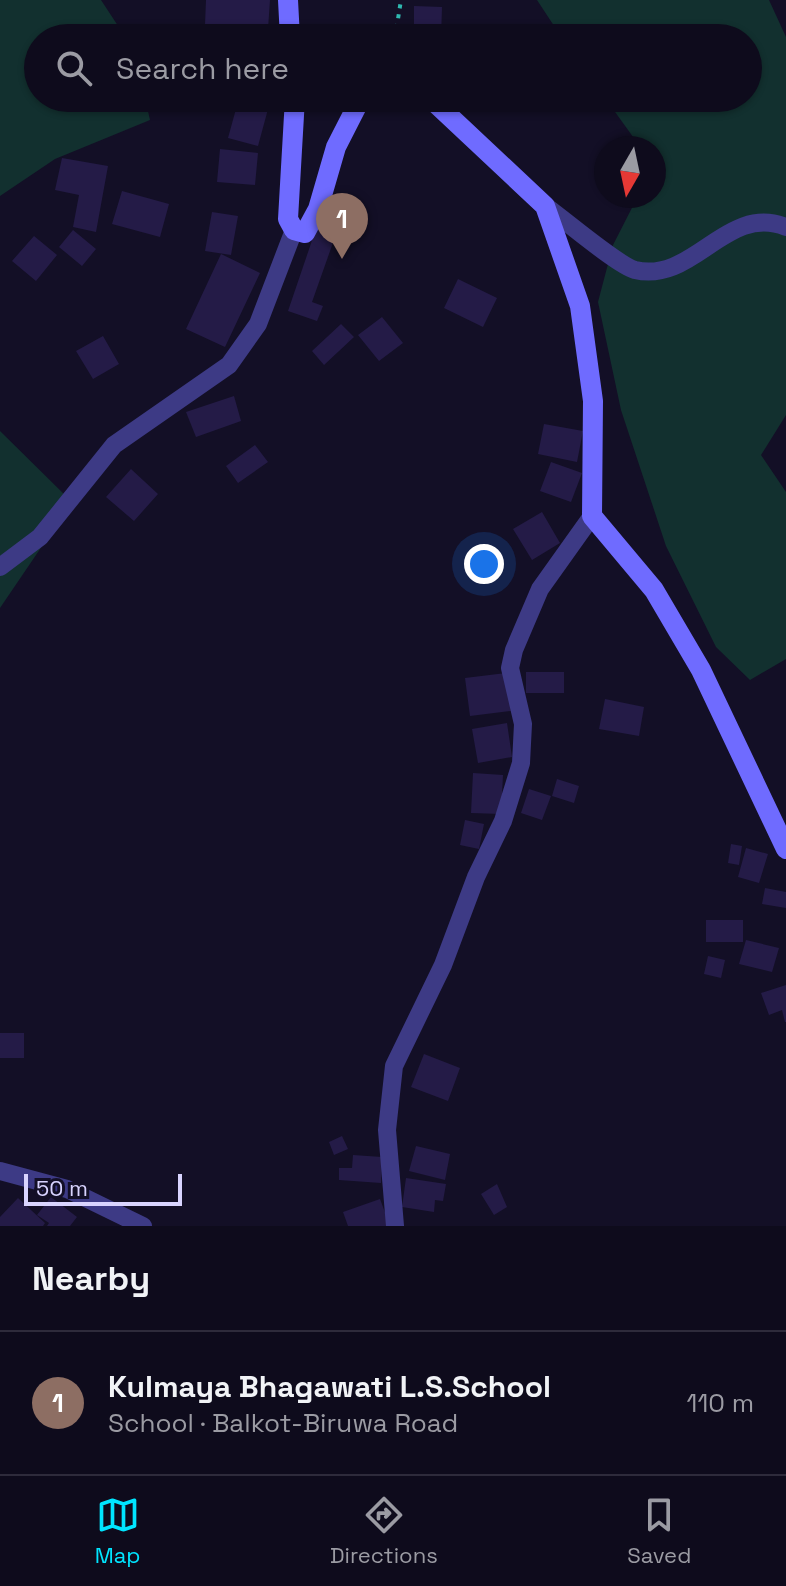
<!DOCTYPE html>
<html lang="en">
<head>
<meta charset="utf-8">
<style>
	body { margin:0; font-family:"Space Grotesk",sans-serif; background:#171425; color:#f1f3f6 }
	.compass { position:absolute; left:594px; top:136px; width:72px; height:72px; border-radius:50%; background:#0e0b1c; box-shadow:0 2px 6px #0004; rotate:189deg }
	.scale { position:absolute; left:24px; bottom:20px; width:158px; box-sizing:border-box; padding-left:8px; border:4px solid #d9d4ff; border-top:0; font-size:22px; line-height:28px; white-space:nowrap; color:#d9d4ff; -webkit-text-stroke:6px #130f26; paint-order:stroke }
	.you { position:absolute; left:484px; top:564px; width:28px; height:28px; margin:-20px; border:6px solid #fff; border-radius:50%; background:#1a73e8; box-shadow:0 0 0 12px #1a73e833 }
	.badge { display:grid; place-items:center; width:52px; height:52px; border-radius:50%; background:#00e5ff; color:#fff; font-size:26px; font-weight:700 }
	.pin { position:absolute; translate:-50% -66px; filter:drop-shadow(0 2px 4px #0008) }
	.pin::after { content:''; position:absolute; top:42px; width:28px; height:24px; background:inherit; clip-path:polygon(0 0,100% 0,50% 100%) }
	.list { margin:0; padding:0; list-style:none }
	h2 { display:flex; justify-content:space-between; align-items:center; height:104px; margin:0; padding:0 32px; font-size:34px }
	h2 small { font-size:26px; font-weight:400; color:#9b9ba3 }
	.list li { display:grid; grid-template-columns:52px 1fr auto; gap:24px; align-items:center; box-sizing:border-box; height:144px; padding:0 32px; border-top:2px solid #2e2b3b }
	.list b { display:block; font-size:30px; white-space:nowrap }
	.list p { margin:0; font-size:26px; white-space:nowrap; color:#9b9ba3 }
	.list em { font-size:26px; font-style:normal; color:#9b9ba3 }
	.icon { flex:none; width:44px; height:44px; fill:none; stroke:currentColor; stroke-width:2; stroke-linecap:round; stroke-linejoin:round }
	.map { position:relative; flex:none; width:786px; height:1226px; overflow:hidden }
	.search { position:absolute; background:#0e0b1c; box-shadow:0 2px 6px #0004; left:24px; right:24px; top:24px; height:88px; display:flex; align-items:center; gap:20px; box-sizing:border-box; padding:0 28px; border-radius:44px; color:#9b9ba3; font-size:30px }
	.sheet { height:248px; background:#0e0b1c }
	nav { display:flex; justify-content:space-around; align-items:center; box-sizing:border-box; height:112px; border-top:2px solid #2e2b3b; background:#0e0b1c; font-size:22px; color:#9b9ba3 }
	nav a { display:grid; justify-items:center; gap:4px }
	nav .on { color:#00e5ff }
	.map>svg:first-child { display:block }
	.green { fill:#12302f }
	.building { fill:#241b47 }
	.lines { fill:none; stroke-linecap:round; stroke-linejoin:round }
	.path { stroke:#2fb8b0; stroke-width:4; stroke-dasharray:4 6; stroke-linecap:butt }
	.street { stroke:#3d3a85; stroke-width:18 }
	.secondary { stroke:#6f6bff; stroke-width:20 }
</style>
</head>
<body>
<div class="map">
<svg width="786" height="1226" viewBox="0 0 786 1226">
	<rect width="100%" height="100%" fill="#130f26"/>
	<path class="green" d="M0 0H101L126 38H38V98H145L150 120 55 159 0 196Z
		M537 0H769L786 37V415L761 455 786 492V659L750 680 716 647 666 546 621 410 598 302 613 245 638 196H654V148H641L605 98H748V38H562Z
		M0 431 72 502 0 608Z"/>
	<path class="building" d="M206 0H270L268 29 205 25Z
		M414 6 442 7 441 38H414Z
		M239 98H271L258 146 228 138Z
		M220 149 258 153 255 185 217 182Z
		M62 158 108 166 96 232 73 227 79 195 55 190Z
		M122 191 169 204 160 237 112 224Z
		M212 212 238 216 231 255 205 251Z
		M321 214 352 224 347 241 335 237 312 302 323 306 317 321 288 311Z
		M73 230 96 249 82 266 59 247Z
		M34 236 57 255 36 281 12 261Z
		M221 254 260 273 225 347 186 329Z
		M458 279 497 298 483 327 444 308Z
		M382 317 403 343 379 361 358 335Z
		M341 324 354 337 324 365 312 351Z
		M103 336 119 364 93 379 76 351Z
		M234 396 241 421 196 437 186 412Z
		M544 424 583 431 577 462 538 454Z
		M255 445 268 462 238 483 226 466Z
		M551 462 582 473 571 502 540 491Z
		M131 469 158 494 134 521 106 497Z
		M542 512 560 543 532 560 513 529Z
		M526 672H564V693H526Z
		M506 673 511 711 470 716 465 678Z
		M605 699 644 707 639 736 599 729Z
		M507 723 512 757 478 763 472 729Z
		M473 773 503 775 501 814 471 813Z
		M557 779 579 786 574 803 552 796Z
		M529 789 551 796 542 820 521 813Z
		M465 820 484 824 479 849 460 845Z
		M731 844 742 846 739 865 728 863Z
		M746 848 768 854 759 883 738 877Z
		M765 888 786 892V908L762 904Z
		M706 920H743V942H706Z
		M746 940 779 948 772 972 739 964Z
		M708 956 725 960 721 978 704 974Z
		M786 985V1022H785L782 1010 769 1015 761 993Z
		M0 1033H24V1058H0Z
		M424 1054 460 1068 448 1101 411 1087Z
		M342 1136 348 1149 334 1155 329 1142Z
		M416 1146 450 1154 445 1180 409 1171Z
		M353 1155 382 1157 381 1183 339 1180V1168H352Z
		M406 1178 446 1184 443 1201 435 1200 434 1212 402 1207Z
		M497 1184 507 1207 494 1215 481 1194Z
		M51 1197 77 1217 70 1226H47L49 1223 37 1215Z
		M18 1198 45 1223 43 1226H0V1217Z
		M380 1199 390 1226H348L343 1212Z"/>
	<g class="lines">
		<path class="path" d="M395 38 401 0"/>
		<path class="street" d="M545 206C564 219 617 265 635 270 694 284 726 203 786 227
			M0 567 40 537 114 445 229 365 258 324 294 230
			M0 1171 67 1189 143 1226
			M395 1226 387 1130 394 1066 443 965 476 877 503 821 521 763 523 724 510 668 514 650 540 589 592 516"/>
		<path class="secondary" d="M288 0 290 38
			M295 98 288 219 294 230 305 233 318 209 336 147 361 98
			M430 98 545 206 580 306 593 401 592 516 654 590 701 670 786 849"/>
	</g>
</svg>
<svg class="compass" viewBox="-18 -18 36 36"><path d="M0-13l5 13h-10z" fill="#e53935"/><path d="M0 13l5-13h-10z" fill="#9b9ba3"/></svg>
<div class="scale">50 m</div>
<div class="you"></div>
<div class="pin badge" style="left:342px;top:259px;background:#8d6e63">1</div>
<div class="search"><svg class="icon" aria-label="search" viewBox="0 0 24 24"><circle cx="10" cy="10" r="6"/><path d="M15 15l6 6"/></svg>Search here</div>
</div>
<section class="sheet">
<h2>Nearby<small></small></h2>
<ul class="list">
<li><span class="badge" style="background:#8d6e63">1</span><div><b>Kulmaya Bhagawati L.S.School</b><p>School · Balkot-Biruwa Road</p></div><em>110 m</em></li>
</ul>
</section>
<nav>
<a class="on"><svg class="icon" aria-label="map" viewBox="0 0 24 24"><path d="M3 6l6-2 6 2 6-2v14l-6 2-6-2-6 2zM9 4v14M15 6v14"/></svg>Map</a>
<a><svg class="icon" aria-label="directions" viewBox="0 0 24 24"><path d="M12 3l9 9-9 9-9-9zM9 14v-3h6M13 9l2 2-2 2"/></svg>Directions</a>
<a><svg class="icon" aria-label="saved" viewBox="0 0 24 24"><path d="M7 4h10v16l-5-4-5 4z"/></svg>Saved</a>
</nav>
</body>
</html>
